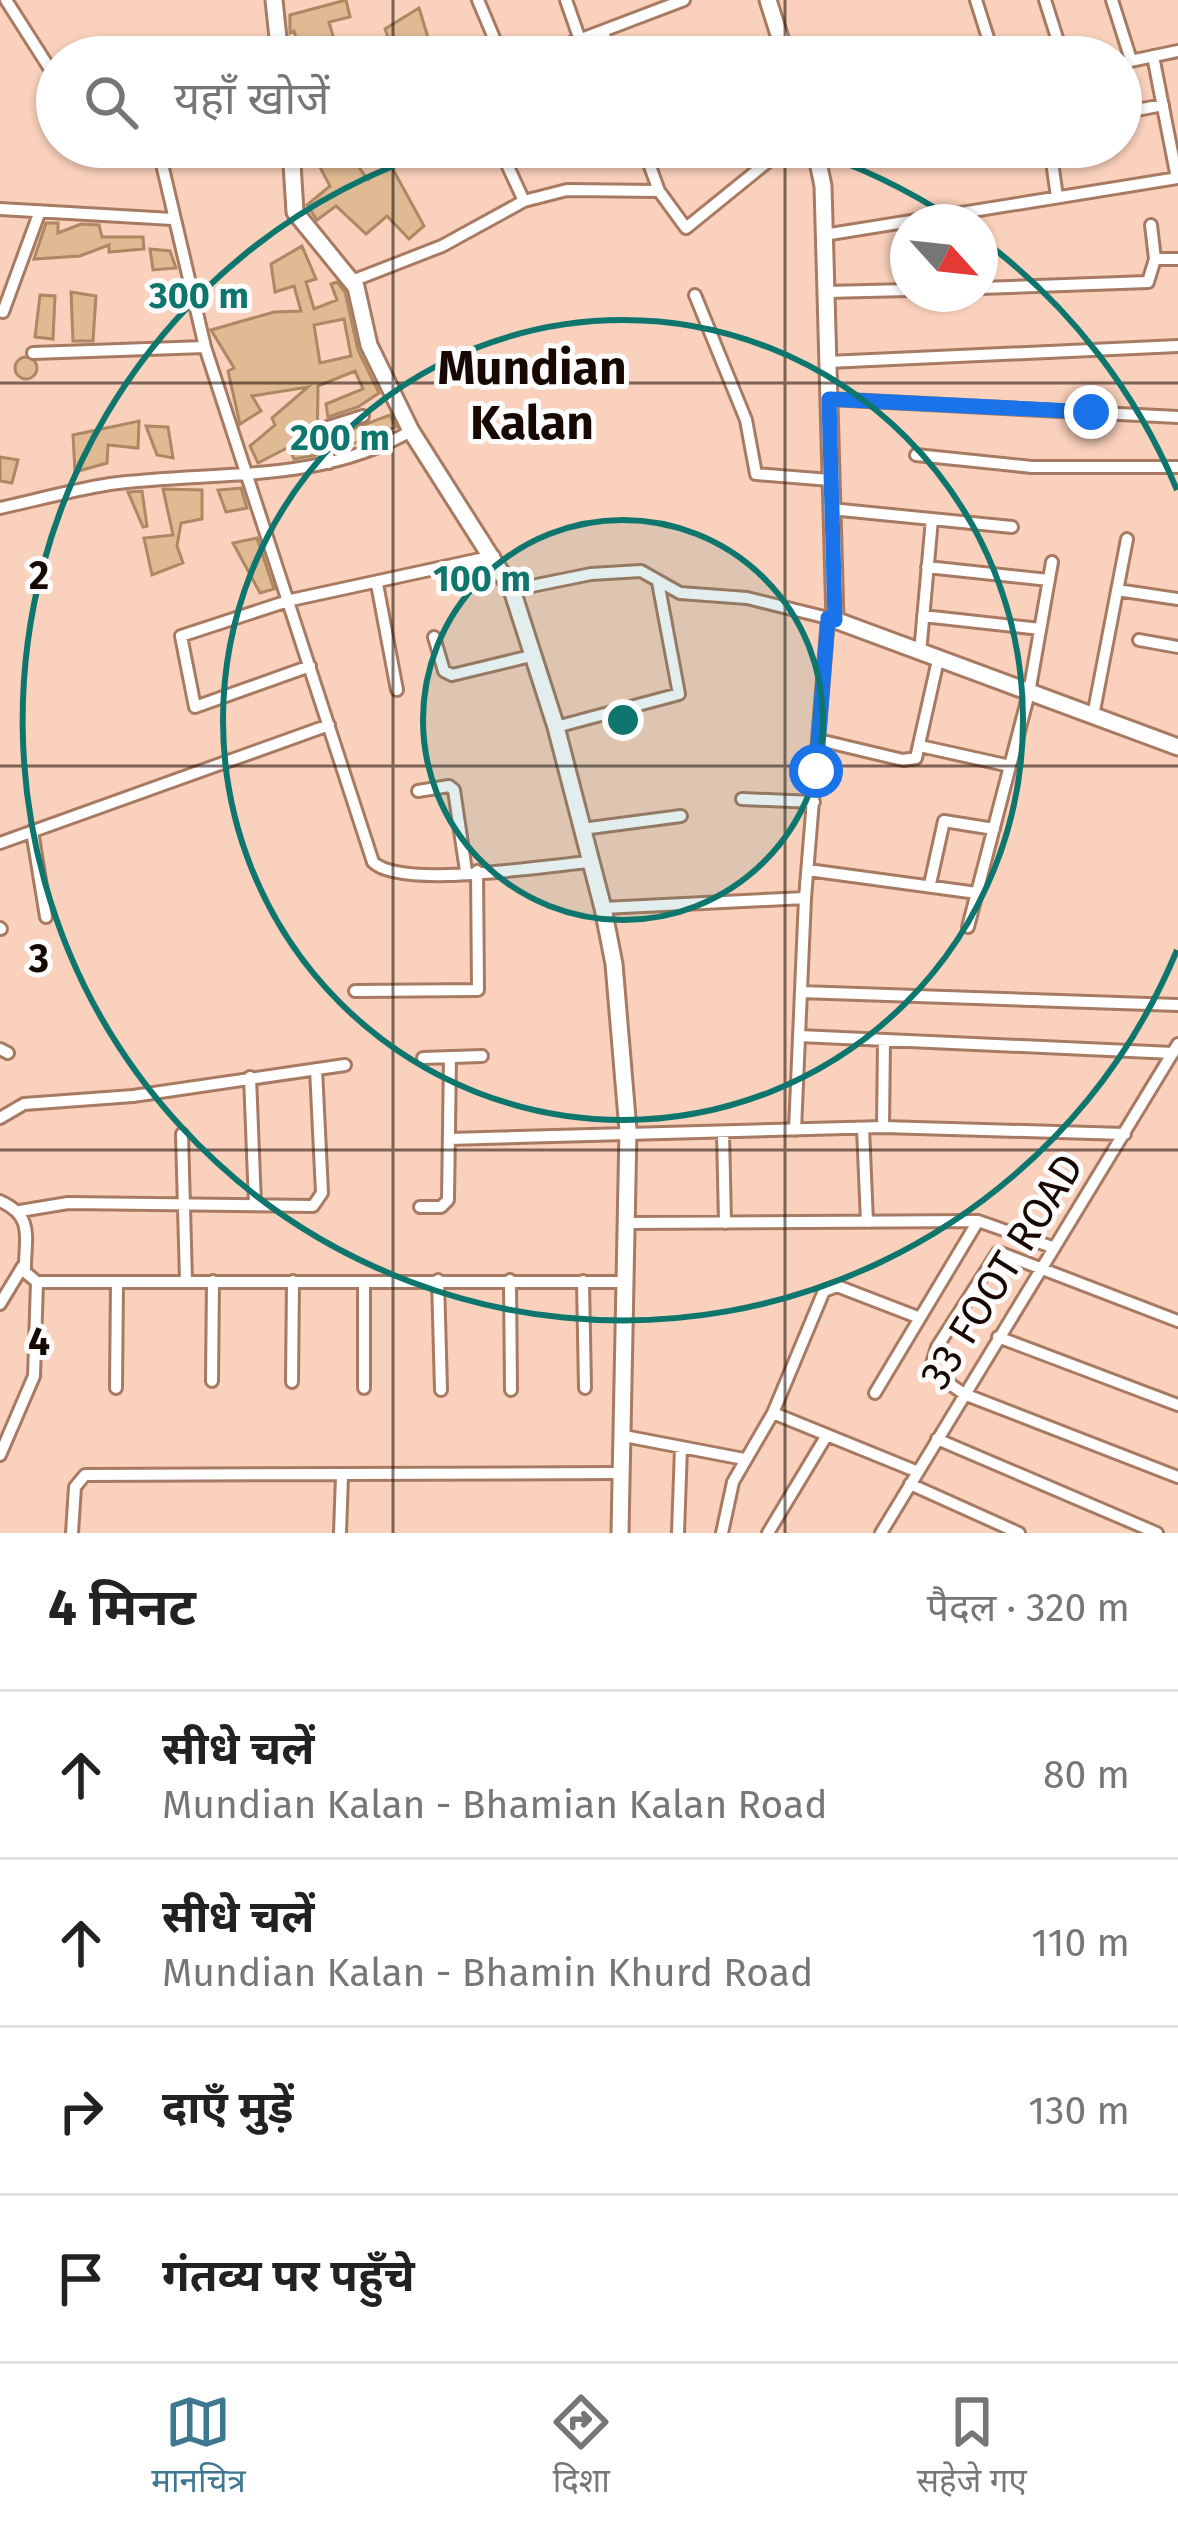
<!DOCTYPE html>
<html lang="hi">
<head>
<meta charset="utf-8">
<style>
	body { margin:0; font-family:"Fira Sans","Noto Sans Devanagari",sans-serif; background:#f6f6f6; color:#222 }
	.compass { position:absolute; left:890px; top:204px; width:108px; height:108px; border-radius:50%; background:#fff; box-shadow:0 3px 9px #0004; rotate:117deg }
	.stop { position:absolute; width:36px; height:36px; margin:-27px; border:9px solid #1a73e8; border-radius:50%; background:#fff }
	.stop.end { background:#1a73e8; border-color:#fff; box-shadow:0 3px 12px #0008 }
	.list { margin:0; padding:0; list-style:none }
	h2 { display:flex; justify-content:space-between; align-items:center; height:156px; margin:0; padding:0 48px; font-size:51px }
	h2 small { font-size:39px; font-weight:400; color:#767676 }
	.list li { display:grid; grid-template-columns:78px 1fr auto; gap:36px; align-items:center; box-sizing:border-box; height:168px; padding:0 48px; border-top:3px solid #e0e0e0 }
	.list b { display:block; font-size:45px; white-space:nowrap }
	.list p { margin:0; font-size:39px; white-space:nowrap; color:#767676 }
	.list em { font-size:39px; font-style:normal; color:#767676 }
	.icon { flex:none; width:66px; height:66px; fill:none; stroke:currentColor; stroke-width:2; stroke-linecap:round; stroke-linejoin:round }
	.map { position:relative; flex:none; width:1178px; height:1533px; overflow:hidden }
	.search { position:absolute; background:#fff; box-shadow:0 3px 9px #0004; left:36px; right:36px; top:36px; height:132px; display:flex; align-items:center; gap:30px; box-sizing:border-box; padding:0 42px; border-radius:66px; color:#767676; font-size:45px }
	.sheet { height:828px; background:#fff }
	nav { display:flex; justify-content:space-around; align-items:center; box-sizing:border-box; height:168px; border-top:3px solid #e0e0e0; background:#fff; font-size:33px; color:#767676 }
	nav a { display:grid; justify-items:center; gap:6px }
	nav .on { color:#3d7790 }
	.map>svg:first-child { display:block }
	.building { fill:#e0ba93; stroke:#ac8863; stroke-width:3; fill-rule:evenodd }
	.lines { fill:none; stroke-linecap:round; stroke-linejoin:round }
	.street-casing { stroke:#a87a62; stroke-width:16 }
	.secondary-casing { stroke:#a87a62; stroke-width:21 }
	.street { stroke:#fff; stroke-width:10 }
	.secondary { stroke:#fff; stroke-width:15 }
	.route { stroke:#1a73e8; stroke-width:15 }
	.grid { fill:none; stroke:#180802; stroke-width:3; stroke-opacity:0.55 }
	.ring { fill:none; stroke:#0f766e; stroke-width:6 }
	.labels { text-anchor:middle; stroke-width:10; stroke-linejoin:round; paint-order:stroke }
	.street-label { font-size:42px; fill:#180802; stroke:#fcfcfc }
	.quarter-label { font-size:48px; font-weight:bold; fill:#180802; stroke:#fcfcfc }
	.grid-label { font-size:39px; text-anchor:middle; font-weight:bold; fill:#180802; stroke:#fcfcfc; stroke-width:10; stroke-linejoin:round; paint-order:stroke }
	.centre { fill:#0f766e; stroke:#fcfcfc; stroke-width:6 }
	.ring-label { font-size:36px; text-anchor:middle; font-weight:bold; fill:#0f766e; stroke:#fcfcfc; stroke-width:10; stroke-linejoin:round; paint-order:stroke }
</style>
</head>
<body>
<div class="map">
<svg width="1178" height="1533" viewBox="0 0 1178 1533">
	<rect width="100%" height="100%" fill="#fad1bc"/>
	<path class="building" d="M346 0 350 17 329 22 337 50 302 57 294 31 290 33V15Z
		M419 8 434 57H416L410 39 394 53 385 29Z
		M329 147H381L356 163 368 180 390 164 424 226 409 239 387 216 366 234 336 206 317 220 307 205 330 186 313 154Z
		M46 223H58V233L81 224 99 225 102 237H143L144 249 109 252V245L80 256 34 259Z
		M302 246 316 279 306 282 314 309 337 300 331 284 337 282 345 292 358 350 379 393 358 407 328 417 326 404 363 389 355 371 318 386 317 455 294 459 289 447 258 463 250 446 275 425 272 418 308 387 252 396 261 411 240 424 228 371 234 368 211 330 274 312 301 311 294 286 275 292 271 264ZM344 319 351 356 320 363 314 325Z
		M150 249 170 251 176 268 153 270Z
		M156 286 181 289 183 307 152 304Z
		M71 292 96 296 93 341H73Z
		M40 295 55 296 53 339 35 337Z
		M15 368a11 11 0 1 1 22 0a11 11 0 1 1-22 0Z
		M390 415 396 427 337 450 336 435Z
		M139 421 138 448 108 445 107 463 75 472 73 435Z
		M146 426 168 427 173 458 157 455Z
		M0 457 18 460 12 483 0 481Z
		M241 488 247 508 226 512 218 490Z
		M163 489 202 490V519L181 523 177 546 183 563 152 575 144 538 173 535Z
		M142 491 147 526 143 527 128 492Z
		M257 538 274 589 260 593 233 543Z"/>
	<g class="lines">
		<defs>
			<path id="street" d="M6 0 57 80
				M478 0 502 57
				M566 0 580 40
				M976 0 994 57
				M1045 0 1063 57
				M1112 0 1131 60
				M603 32 612 57
				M1153 56 1177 178
				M534 57 684 0
				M1121 63 1178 51
				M1121 113 1163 105
				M158 147 205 347 373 862C401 890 547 865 591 862
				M499 147 524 201
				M643 147 659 191 686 228 786 147
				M1050 147 1057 197
				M0 209 172 219
				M824 235 1178 178
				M1155 259H1178
				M352 281 442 246 524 201 567 190 659 191
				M980 288 1148 282 1155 259 1151 225
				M826 292 908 290
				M695 295 746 420 756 474 830 480
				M3 312 40 211
				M33 353 205 347
				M828 362 1178 346
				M829 399 1178 417
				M916 455 1032 467H1178
				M329 463 325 428 363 416
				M0 508C36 500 73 490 110 484 213 470 316 485 411 431
				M831 509 1012 527
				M927 567 1049 580
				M377 584 397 690
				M512 590 591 574 641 571 680 593 747 598 832 619
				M1117 590 1178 599
				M923 616 1040 629
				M434 637 444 671 452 675 535 655
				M1139 640 1178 647
				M920 653 932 519
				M310 666 195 707 181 636 291 600 494 556
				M1093 716 1127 539
				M556 727 679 694 658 582
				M819 740 903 760 916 758 938 660
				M920 746 1010 766
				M418 791 449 786 454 790 466 871
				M742 799 814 802
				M582 829 681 816
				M32 831 46 917
				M0 843 329 725
				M808 870 977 893
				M930 884 944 821 994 829
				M603 908 805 898 828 618
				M968 927 1029 693 1052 562
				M0 928 1 929
				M355 991 478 990 477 871
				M801 992 1178 1005
				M799 1036 1173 1053
				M0 1049 8 1053
				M423 1058 482 1056
				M250 1077 255 1204
				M0 1118 24 1104 133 1096 345 1065
				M883 1127 884 1040
				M863 1128 867 1222
				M795 1130 805 898
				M723 1132 725 1223
				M182 1134 186 1281
				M449 1139 883 1127 1125 1134
				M0 1201C36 1217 24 1239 25 1272L37 1282H627
				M420 1207H441L448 1200 450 1057
				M20 1211 68 1203 313 1206 322 1193 316 1069
				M627 1223 978 1221 1052 1247
				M438 1280 441 1390
				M510 1280 511 1390
				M583 1281 585 1388
				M364 1282V1388
				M0 1304 23 1266
				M1178 1321 998 1252 937 1347 930 1370 964 1394 1178 1477
				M998 1337 1178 1405
				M212 1381 213 1281
				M292 1382 293 1281
				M116 1388 117 1282
				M875 1393 978 1221
				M773 1413 918 1472
				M624 1436 744 1459
				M937 1439 1157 1533
				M0 1455 34 1376 37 1282
				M910 1484 1019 1533
				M72 1533 75 1487 85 1475 622 1473
				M340 1533 342 1476
				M678 1533 681 1447
				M722 1533 733 1482 773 1413 824 1291 837 1286 920 1318
				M768 1533 827 1435
				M881 1533 1178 1044"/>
			<path id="secondary" d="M274 0 280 57
				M768 0 786 57
				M291 147 295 212 356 287 369 345 411 431 512 590 556 727 603 908 614 964 628 1130 620 1533
				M815 147 823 186 835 620 1178 747"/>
		</defs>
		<use href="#street" class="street-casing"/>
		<use href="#secondary" class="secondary-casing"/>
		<use href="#street" class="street"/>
		<use href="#secondary" class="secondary"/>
	</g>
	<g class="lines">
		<path class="route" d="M816 771 828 618 835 620 829 399 1091 412"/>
	</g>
	<path class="grid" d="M393 0V57M785 0V57M393 147V1533M785 147V1533M0 383H1178M0 766H1178M0 1150H1178"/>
	<circle cx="623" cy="720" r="200" fill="#0f766e" fill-opacity=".12"/>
	<g class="ring">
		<circle cx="623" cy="720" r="200"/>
		<circle cx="623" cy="720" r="400"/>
		<path d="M1177 950A600 600 0 1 1 443 148M803 148A600 600 0 0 1 954 220M984 241A600 600 0 0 1 1177 490"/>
	</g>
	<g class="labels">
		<g class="street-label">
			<text transform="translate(1001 1271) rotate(-58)" y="15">33 FOOT ROAD</text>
		</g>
		<g class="quarter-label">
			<text x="532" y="384">Mundian<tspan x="532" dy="55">Kalan</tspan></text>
		</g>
	</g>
	<g class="grid-label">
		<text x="39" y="589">2</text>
		<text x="39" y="972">3</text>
		<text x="39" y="1355">4</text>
	</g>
	<circle cx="623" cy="720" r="18" class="centre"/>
	<g class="ring-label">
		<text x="199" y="308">300 m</text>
		<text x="340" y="450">200 m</text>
		<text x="482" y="591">100 m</text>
	</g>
</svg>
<svg class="compass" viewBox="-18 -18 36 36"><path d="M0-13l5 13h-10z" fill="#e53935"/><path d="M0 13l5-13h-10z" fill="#767676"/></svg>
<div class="stop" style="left:816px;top:771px"></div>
<div class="stop end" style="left:1091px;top:412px"></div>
<div class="search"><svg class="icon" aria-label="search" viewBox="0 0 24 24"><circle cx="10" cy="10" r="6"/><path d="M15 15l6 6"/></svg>यहाँ खोजें</div>
</div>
<section class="sheet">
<h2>4 मिनट<small>पैदल · 320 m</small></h2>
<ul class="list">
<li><svg class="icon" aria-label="ahead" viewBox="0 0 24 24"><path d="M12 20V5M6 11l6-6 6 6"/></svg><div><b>सीधे चलें</b><p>Mundian Kalan - Bhamian Kalan Road</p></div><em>80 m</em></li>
<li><svg class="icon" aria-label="ahead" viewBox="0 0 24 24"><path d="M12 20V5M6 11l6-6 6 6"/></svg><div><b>सीधे चलें</b><p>Mundian Kalan - Bhamin Khurd Road</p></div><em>110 m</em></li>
<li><svg class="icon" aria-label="right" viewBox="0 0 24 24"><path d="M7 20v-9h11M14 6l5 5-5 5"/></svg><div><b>दाएँ मुड़ें</b></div><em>130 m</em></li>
<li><svg class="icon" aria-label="arrive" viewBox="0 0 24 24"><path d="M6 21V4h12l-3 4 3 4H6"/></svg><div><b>गंतव्य पर पहुँचे</b></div></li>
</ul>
</section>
<nav>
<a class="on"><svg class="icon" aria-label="map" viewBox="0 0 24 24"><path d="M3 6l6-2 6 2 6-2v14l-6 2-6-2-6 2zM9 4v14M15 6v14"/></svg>मानचित्र</a>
<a><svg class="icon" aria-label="directions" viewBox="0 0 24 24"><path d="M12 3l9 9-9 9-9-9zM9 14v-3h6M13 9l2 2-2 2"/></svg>दिशा</a>
<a><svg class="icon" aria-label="saved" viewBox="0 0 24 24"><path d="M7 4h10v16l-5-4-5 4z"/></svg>सहेजे गए</a>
</nav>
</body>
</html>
